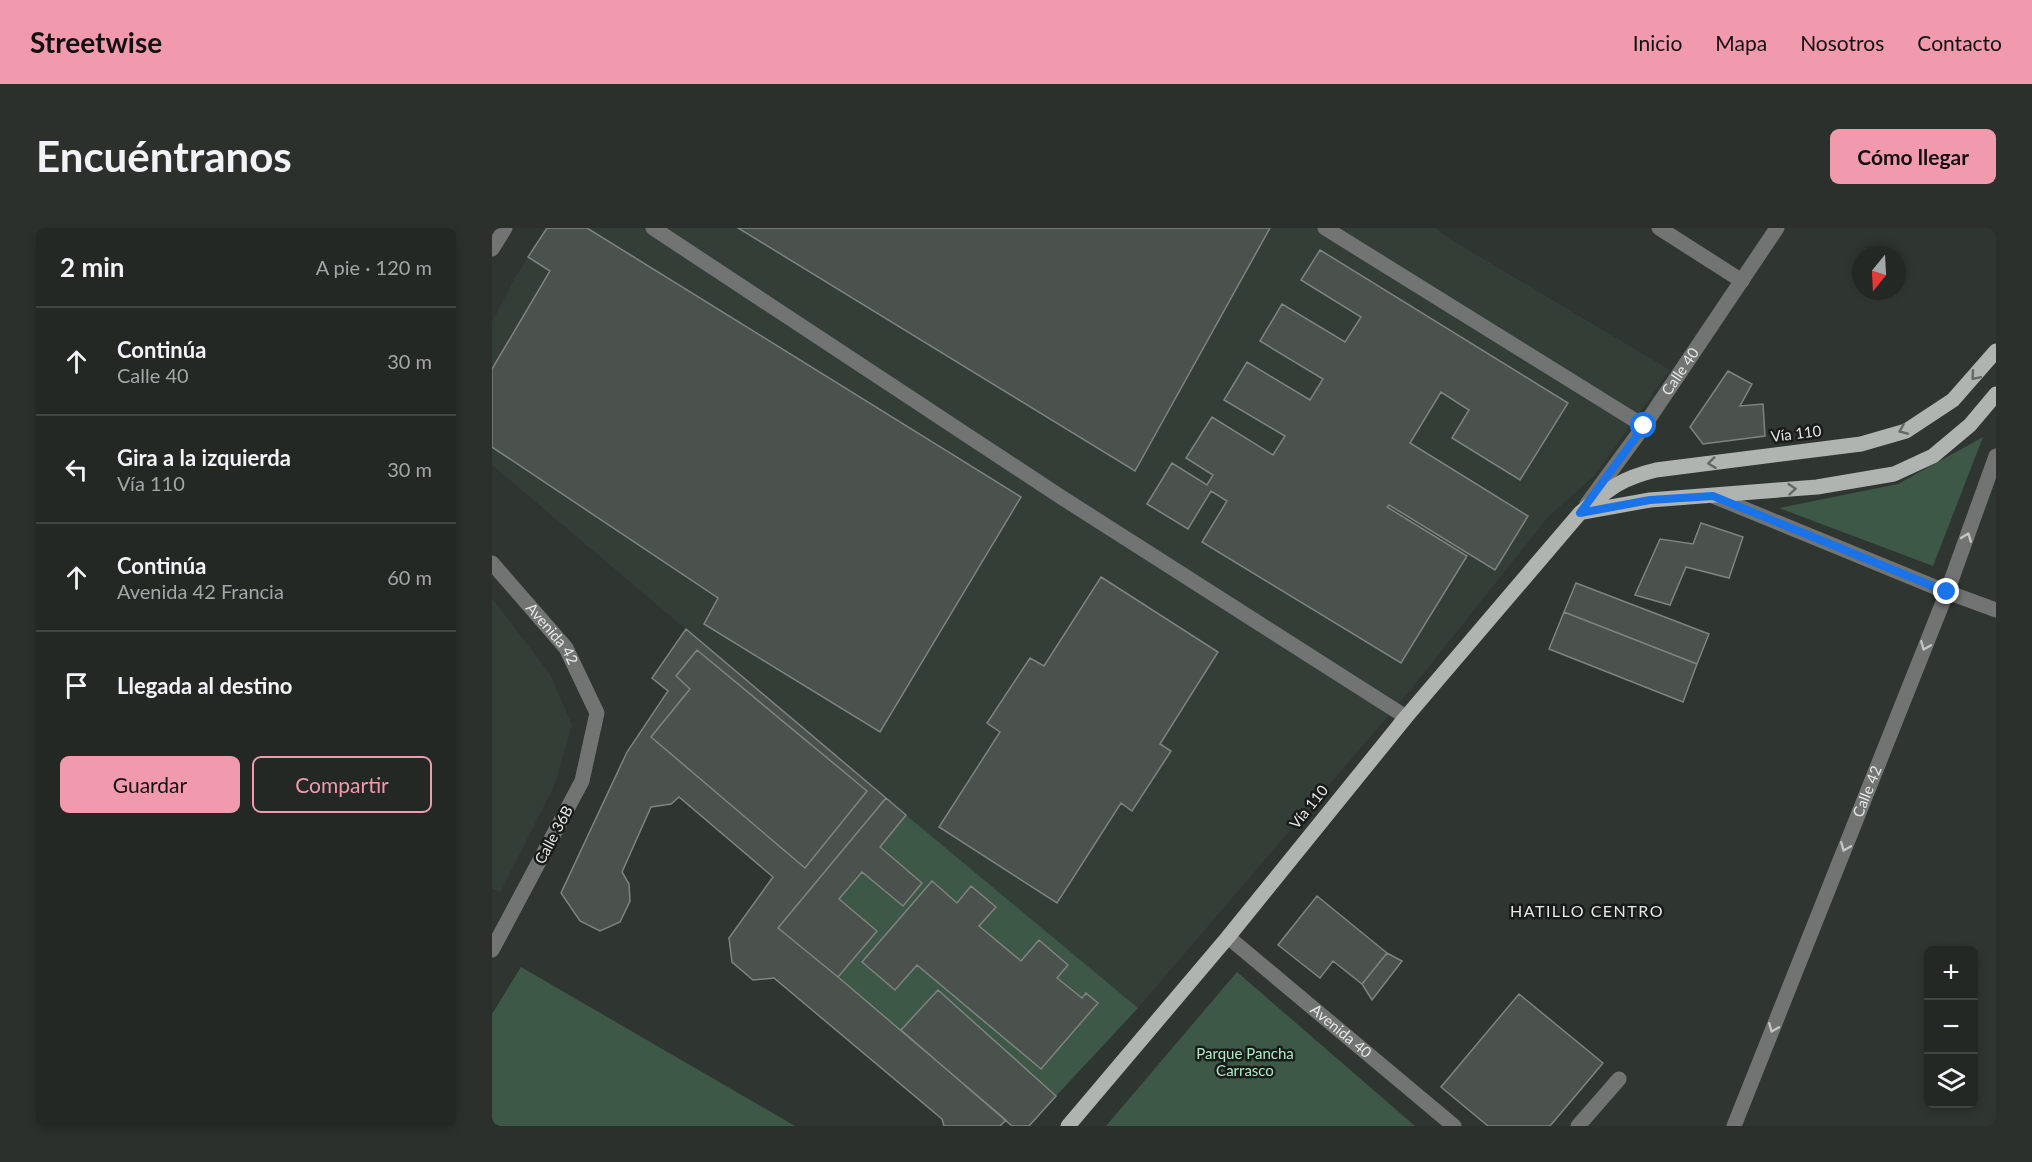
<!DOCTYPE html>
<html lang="es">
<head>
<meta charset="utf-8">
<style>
	body { margin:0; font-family:Lato,sans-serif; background:#2b302d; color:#f1f3f6 }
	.controls { position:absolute; right:18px; bottom:18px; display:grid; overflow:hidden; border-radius:9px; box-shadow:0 3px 9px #0003 }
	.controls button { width:54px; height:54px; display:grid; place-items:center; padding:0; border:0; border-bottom:2px solid #404442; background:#232825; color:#f1f3f6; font:30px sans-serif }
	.compass { position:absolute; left:1360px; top:18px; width:54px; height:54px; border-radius:50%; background:#232825; box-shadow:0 3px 9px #0003; rotate:198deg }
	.stop { position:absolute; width:18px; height:18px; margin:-14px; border:4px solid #1a73e8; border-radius:50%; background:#fff }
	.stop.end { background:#1a73e8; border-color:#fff; box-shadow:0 2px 6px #0008 }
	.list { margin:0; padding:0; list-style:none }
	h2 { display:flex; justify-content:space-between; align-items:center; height:78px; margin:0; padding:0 24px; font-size:26px }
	h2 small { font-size:20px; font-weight:400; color:#a3a6a7 }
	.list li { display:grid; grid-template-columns:39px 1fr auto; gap:18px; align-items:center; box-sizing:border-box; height:108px; padding:0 24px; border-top:2px solid #404442 }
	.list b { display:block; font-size:22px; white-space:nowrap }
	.list p { margin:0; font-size:20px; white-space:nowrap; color:#a3a6a7 }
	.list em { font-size:20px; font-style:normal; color:#a3a6a7 }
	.actions { display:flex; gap:12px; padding:18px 24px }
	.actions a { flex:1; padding:14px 0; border:2px solid #f29aad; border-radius:9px; text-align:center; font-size:21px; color:#f29aad }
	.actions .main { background:#f29aad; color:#111 }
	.icon { flex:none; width:33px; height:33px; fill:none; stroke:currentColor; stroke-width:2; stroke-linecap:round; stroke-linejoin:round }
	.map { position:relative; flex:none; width:1504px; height:898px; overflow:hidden; border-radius:9px }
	header { display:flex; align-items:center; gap:36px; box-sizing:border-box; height:84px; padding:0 30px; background:#f29aad; color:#111 }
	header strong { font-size:28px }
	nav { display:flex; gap:33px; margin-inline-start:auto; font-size:21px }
	.intro { display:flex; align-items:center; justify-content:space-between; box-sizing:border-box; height:144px; padding:0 36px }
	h1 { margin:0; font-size:42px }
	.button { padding:15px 27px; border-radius:9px; background:#f29aad; color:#111; font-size:21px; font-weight:700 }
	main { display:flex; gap:36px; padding:0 36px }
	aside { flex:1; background:#232825; border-radius:9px; box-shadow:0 3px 9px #0003 }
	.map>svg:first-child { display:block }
	.built { fill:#323e36 }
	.green { fill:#3e5847; fill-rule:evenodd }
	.building { fill:#4b514d; stroke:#7e8480; stroke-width:1.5 }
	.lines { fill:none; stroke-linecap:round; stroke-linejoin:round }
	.minor { stroke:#717472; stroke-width:15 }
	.major { stroke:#afb4b1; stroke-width:15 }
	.oneway { stroke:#646866 }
	.oneway2 { stroke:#c3c6c4 }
	.route { stroke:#1a73e8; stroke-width:8 }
	.labels { text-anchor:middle; stroke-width:5; stroke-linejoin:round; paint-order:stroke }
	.street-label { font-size:15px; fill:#e6e9e7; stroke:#191b1a }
	.park-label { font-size:15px; fill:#aee9c3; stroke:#191b1a }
	.neighbourhood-label { font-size:16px; letter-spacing:1.5px; fill:#e6e9e7; stroke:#191b1a }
</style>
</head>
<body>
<header>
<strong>Streetwise</strong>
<nav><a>Inicio</a><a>Mapa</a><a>Nosotros</a><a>Contacto</a></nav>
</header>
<div class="intro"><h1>Encuéntranos</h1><a class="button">Cómo llegar</a></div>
<main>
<aside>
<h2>2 min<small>A pie · 120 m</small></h2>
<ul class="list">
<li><svg class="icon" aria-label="ahead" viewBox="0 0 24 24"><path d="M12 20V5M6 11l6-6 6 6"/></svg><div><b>Continúa</b><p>Calle 40</p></div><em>30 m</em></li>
<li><svg class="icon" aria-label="left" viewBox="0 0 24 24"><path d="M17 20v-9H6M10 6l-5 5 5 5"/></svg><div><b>Gira a la izquierda</b><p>Vía 110</p></div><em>30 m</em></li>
<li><svg class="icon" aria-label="ahead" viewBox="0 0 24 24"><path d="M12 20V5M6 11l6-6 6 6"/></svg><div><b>Continúa</b><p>Avenida 42 Francia</p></div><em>60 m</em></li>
<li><svg class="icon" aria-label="arrive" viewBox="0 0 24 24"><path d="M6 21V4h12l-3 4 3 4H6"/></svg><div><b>Llegada al destino</b></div></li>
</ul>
<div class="actions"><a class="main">Guardar</a><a>Compartir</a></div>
</aside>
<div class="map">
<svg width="1504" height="898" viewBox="0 0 1504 898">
	<rect width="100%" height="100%" fill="#2f3531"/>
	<path class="built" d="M55 0H943L958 11 1178 142 1102 248 1056 289 920 460 646 780 369 550 0 237V94L24 48Z
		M0 370 58 446 80 497 63 556 8 665 0 660Z"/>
	<path class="green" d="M1491 209 1441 338 1287 280 1406 256Z
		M414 587 646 780 564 868 446 762 409 802 346 749 385 703 347 671 370 644 411 678 430 655 388 619ZM440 653 465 675 503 679 487 698 529 733 548 712 576 737 565 750 590 770 594 765 605 775 548 841 425 737 403 762 370 734Z
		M29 739 303 898H0V786Z
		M745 744 923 898H614Z"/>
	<path class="building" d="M55 0H95L529 269 388 504 212 396 226 370 0 219V141L58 43 36 29Z
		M246 0H778L643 243Z
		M828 22 1076 175 1028 252 960 210 977 182 949 164 918 215 1036 288 1003 342 897 277 895 279 975 328 909 435 710 314 735 273 719 263 696 301 655 276 680 235 715 257 721 247 694 230 720 189 781 227 793 208 732 172 755 134 818 172 831 151 768 113 790 76 853 114 869 89 809 52Z
		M1236 143 1260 156 1248 178 1271 176 1273 208 1211 216 1198 199Z
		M1209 295 1251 309 1237 350 1194 339 1178 377 1143 367 1168 311 1201 316Z
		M609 349 726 424 668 516 679 523 640 583 629 575 565 675 447 599 508 504 495 495 538 430 552 438Z
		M1084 355 1217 406 1205 436 1072 384Z
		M1072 384 1205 436 1191 474 1057 421Z
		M194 401 394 570 286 700 346 749 514 892 508 898H452L450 891 282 750 261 752 240 734 237 710 281 649 187 569 179 576 159 579 130 644 137 656 138 673 128 694 108 703 88 693 69 665 135 524 176 463 160 450Z
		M205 422 375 563 313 640 159 509 198 461 184 448Z
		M394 570 414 587 388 619 430 655 411 678 370 644 347 671 385 703 346 749 286 700Z
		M440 653 465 675 479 658 504 679 487 698 529 733 547 712 576 737 565 750 590 770 594 765 606 775 549 841 425 737 403 762 370 734Z
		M825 668 895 725 870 756 841 733 828 750 786 717Z
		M895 725 910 733 880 772 870 756Z
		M446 762 564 868 537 898H520L409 802Z
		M1027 766 1111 835 1058 898H996L949 859Z"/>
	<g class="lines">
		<g class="minor">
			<path d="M161 0 569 269 914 489"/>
			<path d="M833 0 1152 198"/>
			<path d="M1167 0 1250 53"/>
			<path d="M0 21 13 0"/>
			<path d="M1221 268 1455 364 1504 382"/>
			<path id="s1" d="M1095 276 1152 198 1285 0"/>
			<path id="s2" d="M0 335 74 420 105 485 90 553 0 722"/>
			<path id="s3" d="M736 709 962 898"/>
			<path d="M1086 898 1127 851"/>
			<path id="s4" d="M1242 898 1455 364 1504 228"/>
		</g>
		<path class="major" d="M1091 284 1158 272 1325 259 1402 246 1441 228 1478 197 1504 166
			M576 898 736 709 914 489 1088 285C1117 261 1127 251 1164 242L1369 216 1414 203 1461 172 1504 123"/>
	</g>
	<defs><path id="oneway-chevron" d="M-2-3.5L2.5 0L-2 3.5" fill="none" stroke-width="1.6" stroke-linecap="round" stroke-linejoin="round" transform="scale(1.5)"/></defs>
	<g class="oneway">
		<use href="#oneway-chevron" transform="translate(1483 148) rotate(131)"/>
		<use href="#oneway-chevron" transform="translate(1411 202) rotate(157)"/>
		<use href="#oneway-chevron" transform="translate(1220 235) rotate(173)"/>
		<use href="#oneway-chevron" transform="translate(1300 261) rotate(-5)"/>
	</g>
	<g class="oneway2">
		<use href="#oneway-chevron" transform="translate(1475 309) rotate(-70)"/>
		<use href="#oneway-chevron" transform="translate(1433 418) rotate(112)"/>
		<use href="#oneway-chevron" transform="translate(1353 619) rotate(112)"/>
		<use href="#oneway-chevron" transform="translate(1281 800) rotate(112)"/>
	</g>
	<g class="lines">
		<path class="route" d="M1152 198 1088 285 1158 272 1221 268 1455 364"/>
	</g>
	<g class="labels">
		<g class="street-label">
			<text dy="5" stroke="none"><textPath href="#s1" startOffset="162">Calle 40</textPath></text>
			<text transform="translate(1304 206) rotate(-7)" y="5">Vía 110</text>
			<text dy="5" stroke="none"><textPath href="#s2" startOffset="93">Avenida 42</textPath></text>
			<text dy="5" stroke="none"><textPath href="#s4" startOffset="360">Calle 42</textPath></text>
			<text transform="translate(817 579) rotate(-51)" y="5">Vía 110</text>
			<text transform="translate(62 607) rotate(-62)" y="5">Calle 36B</text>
			<text dy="5" stroke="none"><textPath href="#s3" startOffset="147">Avenida 40</textPath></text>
		</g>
		<g class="park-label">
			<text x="753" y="831">Parque Pancha<tspan x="753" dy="17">Carrasco</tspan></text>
		</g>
		<g class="neighbourhood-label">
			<text x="1095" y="689">HATILLO CENTRO</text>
		</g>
	</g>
</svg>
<div class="controls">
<button>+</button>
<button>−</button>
<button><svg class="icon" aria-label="layers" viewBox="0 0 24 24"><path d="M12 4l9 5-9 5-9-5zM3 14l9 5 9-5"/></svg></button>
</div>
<svg class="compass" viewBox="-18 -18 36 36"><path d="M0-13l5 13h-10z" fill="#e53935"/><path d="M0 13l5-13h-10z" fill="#a3a6a7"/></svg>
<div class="stop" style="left:1152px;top:198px"></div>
<div class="stop end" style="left:1455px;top:364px"></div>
</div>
</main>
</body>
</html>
